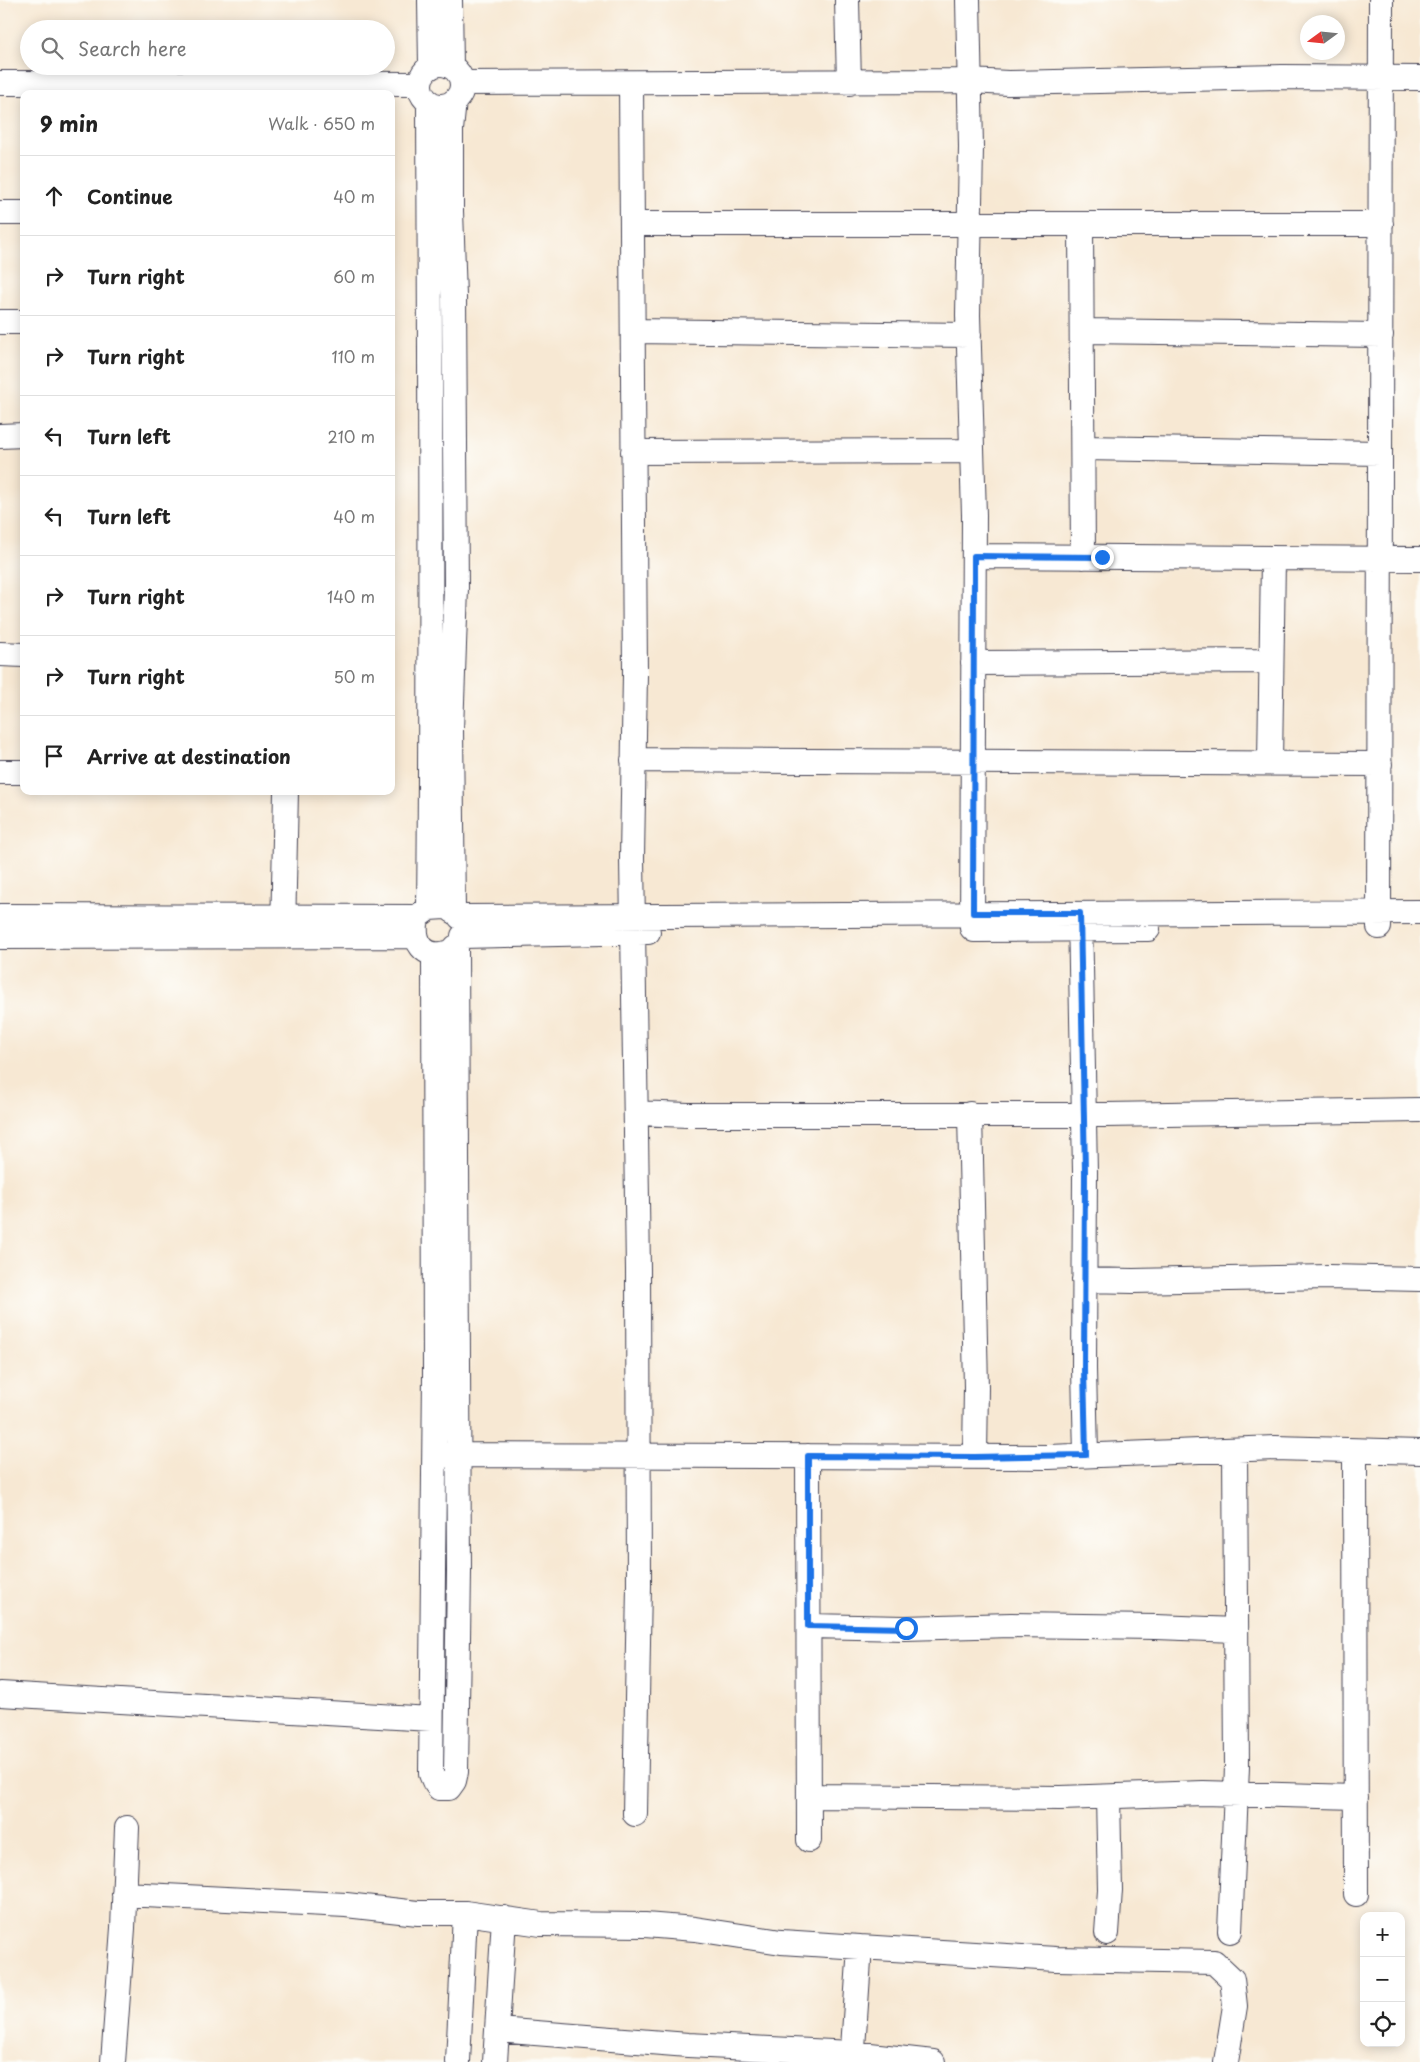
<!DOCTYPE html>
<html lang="en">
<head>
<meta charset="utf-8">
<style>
	body { margin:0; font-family:"Playpen Sans",sans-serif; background:#f6f6f6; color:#222 }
	.controls { position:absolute; right:15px; bottom:15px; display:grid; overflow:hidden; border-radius:10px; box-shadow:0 2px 12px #0003 }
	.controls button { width:45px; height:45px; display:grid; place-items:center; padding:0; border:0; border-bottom:1px solid #e0e0e0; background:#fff; color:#222; font:25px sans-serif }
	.compass { position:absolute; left:1300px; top:15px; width:45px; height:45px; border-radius:50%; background:#fff; box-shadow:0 2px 12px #0003; rotate:255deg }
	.stop { position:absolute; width:15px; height:15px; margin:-11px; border:4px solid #1a73e8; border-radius:50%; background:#fff }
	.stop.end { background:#1a73e8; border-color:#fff; box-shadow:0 1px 5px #0008 }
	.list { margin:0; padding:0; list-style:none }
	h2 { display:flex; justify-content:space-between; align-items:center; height:65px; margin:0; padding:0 20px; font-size:21px }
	h2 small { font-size:16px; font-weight:400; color:#767676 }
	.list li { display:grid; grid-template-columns:32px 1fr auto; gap:15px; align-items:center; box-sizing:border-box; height:80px; padding:0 20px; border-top:1px solid #e0e0e0 }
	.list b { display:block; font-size:19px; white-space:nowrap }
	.list em { font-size:16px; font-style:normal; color:#767676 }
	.icon { flex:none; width:28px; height:28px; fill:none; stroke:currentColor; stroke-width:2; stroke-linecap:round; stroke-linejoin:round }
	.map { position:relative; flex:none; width:1420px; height:2062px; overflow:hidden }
	.search { position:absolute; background:#fff; box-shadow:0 2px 12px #0003; left:20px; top:20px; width:375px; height:55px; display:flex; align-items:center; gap:12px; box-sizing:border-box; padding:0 18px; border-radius:28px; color:#767676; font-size:19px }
	.panel { position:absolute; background:#fff; box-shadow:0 2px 12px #0003; left:20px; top:90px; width:375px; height:705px; border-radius:10px }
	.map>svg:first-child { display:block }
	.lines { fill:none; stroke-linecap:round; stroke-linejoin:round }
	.minor-casing { stroke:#424052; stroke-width:26 }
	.minor { stroke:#fff; stroke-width:24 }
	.route { stroke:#1a73e8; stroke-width:6 }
</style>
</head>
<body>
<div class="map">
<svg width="1420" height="2062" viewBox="0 0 1420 2062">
	<rect width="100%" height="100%" fill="#fdfcf7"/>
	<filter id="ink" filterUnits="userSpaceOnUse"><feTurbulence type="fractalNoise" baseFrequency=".02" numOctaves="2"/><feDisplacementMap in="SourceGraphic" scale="10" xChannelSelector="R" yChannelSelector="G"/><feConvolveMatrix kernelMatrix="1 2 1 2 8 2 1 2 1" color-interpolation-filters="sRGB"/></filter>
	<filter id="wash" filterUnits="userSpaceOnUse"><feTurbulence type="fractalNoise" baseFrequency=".0096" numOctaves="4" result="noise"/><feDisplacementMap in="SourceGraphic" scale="20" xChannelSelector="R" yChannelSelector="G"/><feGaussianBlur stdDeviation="1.12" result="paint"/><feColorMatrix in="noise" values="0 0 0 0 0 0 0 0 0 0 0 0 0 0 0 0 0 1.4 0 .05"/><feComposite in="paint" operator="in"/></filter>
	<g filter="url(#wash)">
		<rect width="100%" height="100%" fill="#f7e8d3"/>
	</g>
	<g filter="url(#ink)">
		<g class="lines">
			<defs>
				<path id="minor" d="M430 0 431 67
					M450 0 451 67
					M847 0 849 83
					M968 0 971 147 968 315 974 515 972 928
					M420 85a21 21 0 1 1 42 0a21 21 0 1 1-42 0Z
					M0 83 420 84
					M462 83 970 81 1008 83 1282 77 1420 78
					M631 83 635 674 632 858 638 1270 639 1585 635 1814
					M429 102C430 371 432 640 429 908
					M0 213H24
					M632 224H1381
					M1081 224 1083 557
					M0 322H24
					M633 331 969 335
					M1082 331 1381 335
					M0 436 24 435
					M1083 448 1380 453
					M633 452 972 451
					M974 556 1420 559
					M0 654 24 655
					M973 663 1271 661
					M633 760 1380 764
					M1270 763 1273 558
					M0 772H24
					M453 911 451 730 456 588 454 296 451 211V130L454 101
					M1080 915 1085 1172 1084 1369 1086 1455
					M0 916 417 917 429 908 445 907
					M417 917C412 941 423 961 450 952
					M460 917 1420 912
					M1379 927 1381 0
					M974 930 1148 929
					M283 932 286 791
					M463 936 648 932
					M0 937 415 936
					M434 954 435 1374 431 1774 434 1781 439 1788H449L454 1781 456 1772 459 1571 456 947
					M636 1113 688 1115H1105L1420 1110
					M970 1114 976 1387 975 1457
					M1084 1280 1133 1281 1329 1277 1420 1279
					M1355 1451 1356 1894
					M444 1455 1049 1457 1275 1448 1420 1452
					M808 1456 809 1840
					M809 1626 905 1628 1011 1625 1156 1627 1236 1630
					M0 1694 431 1719
					M809 1796 1061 1798 1203 1793 1356 1797
					M124 1894 346 1905 418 1913H465L541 1924 645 1925 695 1929 781 1942 860 1947 1056 1959 1214 1962 1232 1979 1235 2006 1226 2062
					M1230 1931 1237 1767 1235 1450
					M1107 1933 1110 1890 1108 1797
					M497 2030 688 2045 852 2053 933 2062
					M113 2062 123 1928 127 1828
					M458 2062 465 1913
					M495 2062 504 1918
					M852 2062 860 1947"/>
			</defs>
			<use href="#minor" class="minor-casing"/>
			<use href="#minor" class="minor"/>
		</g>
	</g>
	<g class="lines" filter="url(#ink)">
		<path class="route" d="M906 1628 808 1626V1456L975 1457 1086 1455 1084 1369 1085 1172 1080 913H973L974 575V556L1102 557"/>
	</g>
</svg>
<div class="controls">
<button>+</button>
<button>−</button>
<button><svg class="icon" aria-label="locate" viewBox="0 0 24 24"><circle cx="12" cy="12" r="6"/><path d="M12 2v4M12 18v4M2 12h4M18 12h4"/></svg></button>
</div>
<svg class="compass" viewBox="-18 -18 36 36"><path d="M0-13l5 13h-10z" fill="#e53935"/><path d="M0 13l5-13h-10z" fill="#767676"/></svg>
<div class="stop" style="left:906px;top:1628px"></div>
<div class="stop end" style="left:1102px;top:557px"></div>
<div class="search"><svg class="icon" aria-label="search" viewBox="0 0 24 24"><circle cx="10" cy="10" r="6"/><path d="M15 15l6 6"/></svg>Search here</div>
<section class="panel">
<h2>9 min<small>Walk · 650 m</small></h2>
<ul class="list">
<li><svg class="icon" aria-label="ahead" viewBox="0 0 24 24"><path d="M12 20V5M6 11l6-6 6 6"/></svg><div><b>Continue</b></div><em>40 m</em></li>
<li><svg class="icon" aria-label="right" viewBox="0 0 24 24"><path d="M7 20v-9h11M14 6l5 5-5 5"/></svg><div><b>Turn right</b></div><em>60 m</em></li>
<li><svg class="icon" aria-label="right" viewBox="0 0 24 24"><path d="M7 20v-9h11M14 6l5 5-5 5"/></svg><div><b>Turn right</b></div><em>110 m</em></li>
<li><svg class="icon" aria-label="left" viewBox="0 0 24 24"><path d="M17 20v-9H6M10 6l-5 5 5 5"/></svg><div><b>Turn left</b></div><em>210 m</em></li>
<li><svg class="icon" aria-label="left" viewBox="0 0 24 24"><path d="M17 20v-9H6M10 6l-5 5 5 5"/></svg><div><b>Turn left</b></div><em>40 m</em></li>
<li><svg class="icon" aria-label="right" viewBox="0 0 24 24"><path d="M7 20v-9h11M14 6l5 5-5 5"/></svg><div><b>Turn right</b></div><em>140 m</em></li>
<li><svg class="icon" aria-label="right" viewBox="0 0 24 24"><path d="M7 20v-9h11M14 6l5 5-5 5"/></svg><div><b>Turn right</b></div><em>50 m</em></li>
<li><svg class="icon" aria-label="arrive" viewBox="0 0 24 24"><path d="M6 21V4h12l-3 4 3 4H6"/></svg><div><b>Arrive at destination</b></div></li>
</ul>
</section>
</div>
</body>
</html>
